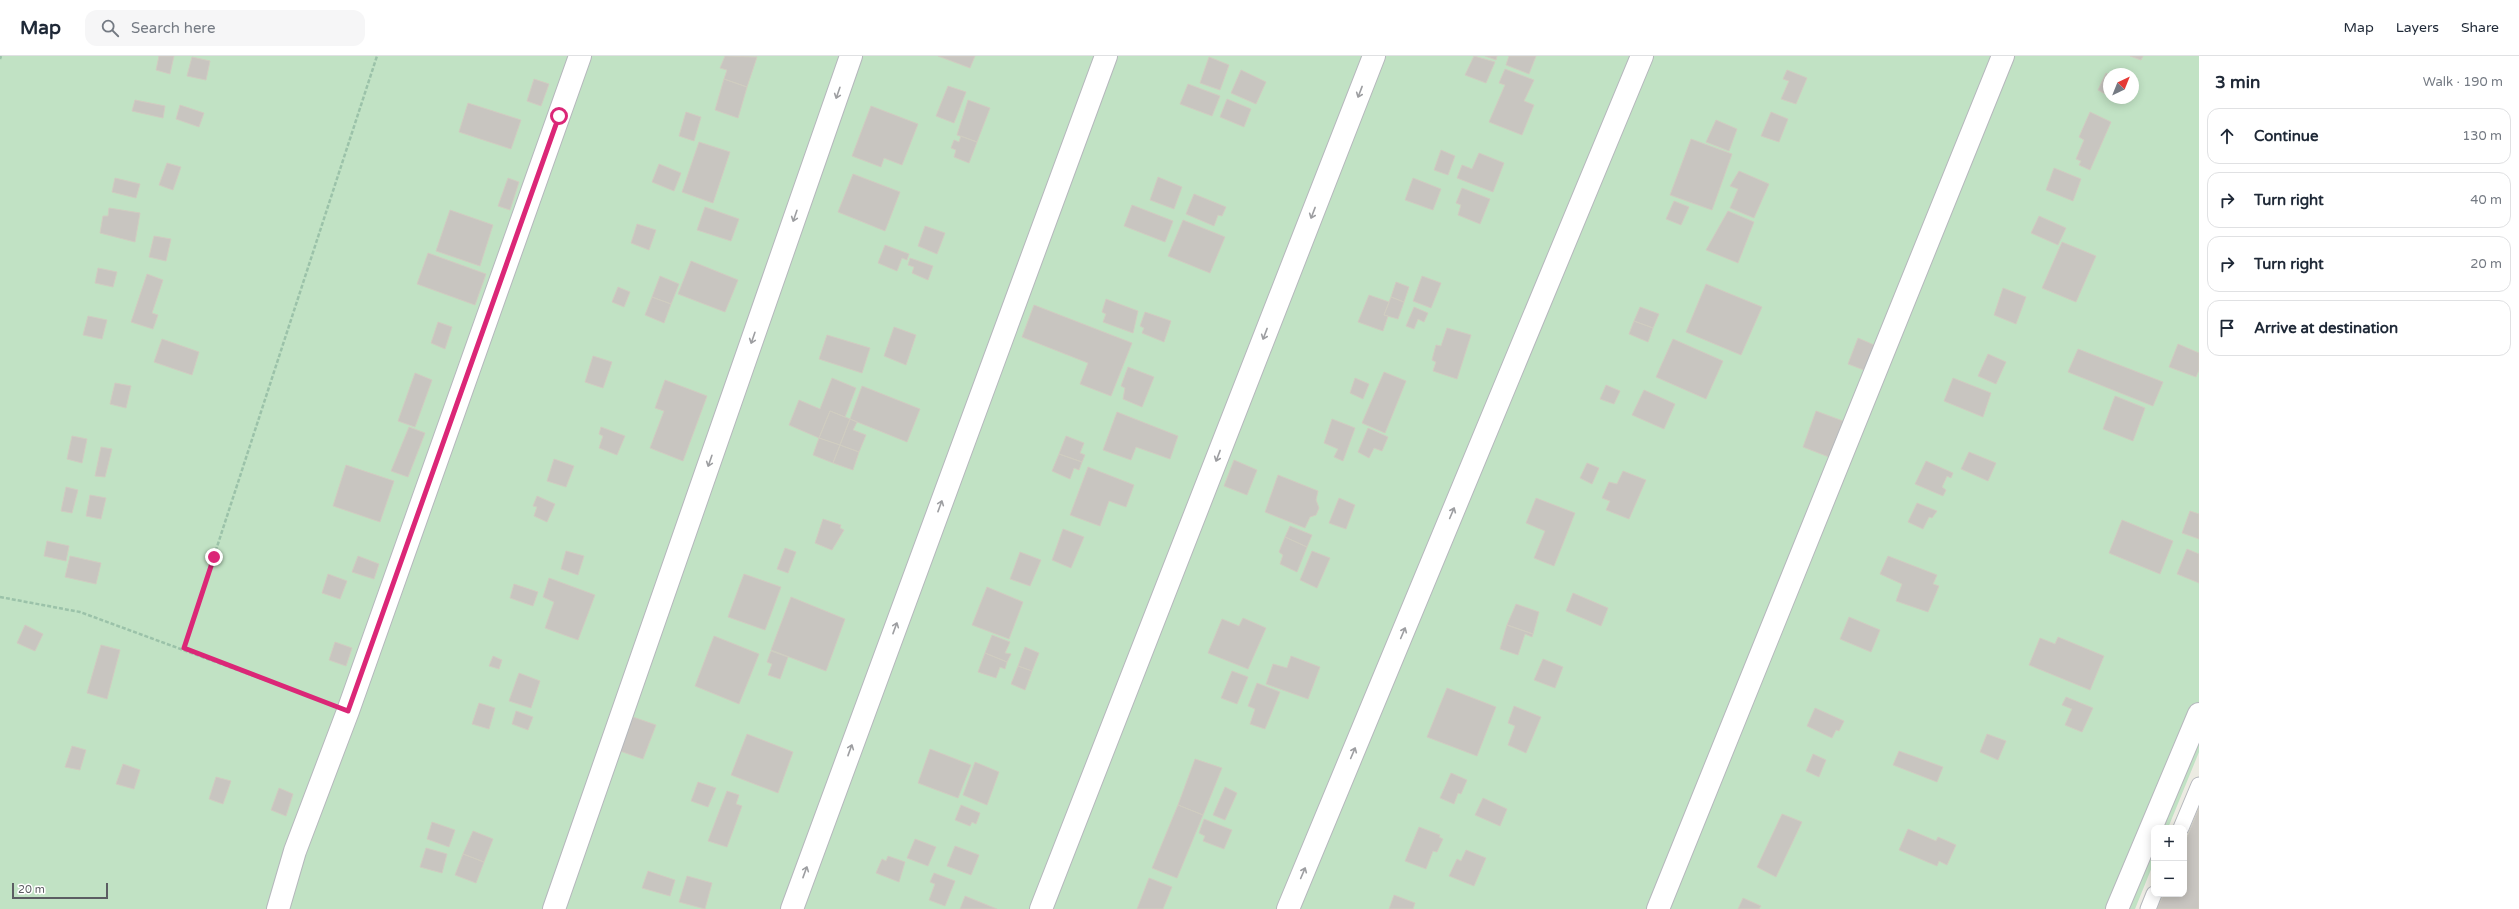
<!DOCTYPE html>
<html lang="en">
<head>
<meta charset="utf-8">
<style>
	body { margin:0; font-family:"Varela Round",sans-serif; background:#f6f6f7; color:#1f2937 }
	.controls { position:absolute; right:12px; bottom:12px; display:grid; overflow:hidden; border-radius:8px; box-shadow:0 2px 10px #0003 }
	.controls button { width:36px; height:36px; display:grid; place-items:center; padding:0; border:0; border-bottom:1px solid #e0e1e3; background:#fff; color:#1f2937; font:20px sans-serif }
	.compass { position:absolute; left:2103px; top:12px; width:36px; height:36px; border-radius:50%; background:#fff; box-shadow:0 2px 10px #0003; rotate:43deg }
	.scale { position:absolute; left:12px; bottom:10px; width:96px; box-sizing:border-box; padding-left:4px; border:2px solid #5b5d62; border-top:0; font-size:11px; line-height:14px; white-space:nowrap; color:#5b5d62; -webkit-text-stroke:3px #fff; paint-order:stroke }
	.stop { position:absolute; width:12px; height:12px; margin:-9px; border:3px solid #db2777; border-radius:50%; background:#fff }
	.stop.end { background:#db2777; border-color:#fff; box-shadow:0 1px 4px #0008 }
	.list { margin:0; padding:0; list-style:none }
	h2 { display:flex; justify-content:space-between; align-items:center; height:52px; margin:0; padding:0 16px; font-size:17px }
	h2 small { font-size:13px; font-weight:400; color:#747a83 }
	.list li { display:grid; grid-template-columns:26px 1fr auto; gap:12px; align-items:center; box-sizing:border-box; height:56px; margin:0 8px 8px; padding:0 8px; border:1px solid #e0e1e3; border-radius:12px }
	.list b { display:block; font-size:15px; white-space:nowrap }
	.list em { font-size:13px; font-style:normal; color:#747a83 }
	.icon { flex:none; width:22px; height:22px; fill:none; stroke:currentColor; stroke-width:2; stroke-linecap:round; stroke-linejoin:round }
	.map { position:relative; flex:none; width:2199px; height:853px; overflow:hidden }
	header { display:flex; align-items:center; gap:24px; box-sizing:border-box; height:56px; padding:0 20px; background:#fff; border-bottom:1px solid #e0e1e3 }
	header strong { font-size:19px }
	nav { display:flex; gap:22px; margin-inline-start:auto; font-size:14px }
	.search { width:280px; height:36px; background:#f6f6f7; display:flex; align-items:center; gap:10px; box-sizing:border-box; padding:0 14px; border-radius:12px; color:#747a83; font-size:15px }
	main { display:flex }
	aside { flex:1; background:#fff }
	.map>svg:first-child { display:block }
	.green { fill:#c1e2c4; fill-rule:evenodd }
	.building { fill:#c8c5c0; stroke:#d0cdc1 }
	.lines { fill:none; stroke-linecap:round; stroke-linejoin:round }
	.lane-casing { stroke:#b5b7bc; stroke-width:17 }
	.street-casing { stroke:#b5b7bc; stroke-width:24 }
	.path { stroke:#9bc2a9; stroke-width:2.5; stroke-dasharray:4 2; stroke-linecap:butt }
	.lane { stroke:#fff; stroke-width:15 }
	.street { stroke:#fff; stroke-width:22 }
	.oneway { stroke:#9d9ea1 }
	.route { stroke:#db2777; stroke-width:5 }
</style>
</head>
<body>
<header>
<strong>Map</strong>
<div class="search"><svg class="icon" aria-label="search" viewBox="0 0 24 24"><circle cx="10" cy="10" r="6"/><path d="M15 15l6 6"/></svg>Search here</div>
<nav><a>Map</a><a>Layers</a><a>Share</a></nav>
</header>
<main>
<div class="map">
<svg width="2199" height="853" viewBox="0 0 2199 853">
	<rect width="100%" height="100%" fill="#ecebe2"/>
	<path class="green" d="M0 0H2199V696L2168 772H2154V806L2135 853H0ZM2109 18H2133V42H2109Z"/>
	<path class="building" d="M159 0H174L170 18 156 14Z
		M725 0 757 1 747 31 724 23 727 14 720 12Z
		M938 0H975L970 12Z
		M1474 0 1495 6 1486 27 1465 19Z
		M1485 0H1497L1496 4Z
		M1509 0H1536L1529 18 1506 9Z
		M2130 0H2143L2141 4Z
		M192 1 210 5 206 24 187 20Z
		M1209 1 1229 9 1220 34 1200 27Z
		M1505 13 1534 24 1524 45 1534 49 1522 79 1489 66 1505 29 1499 27Z
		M1241 14 1266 26 1256 48 1231 37Z
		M1787 14 1807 22 1796 48 1781 43 1789 25 1783 23Z
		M2106 17 2109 19V40L2098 34Z
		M534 23 549 28 541 50 527 45Z
		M724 23 747 31 738 62 715 54Z
		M1188 28 1220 40 1212 60 1180 48Z
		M948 30 966 36 954 67 936 60Z
		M1227 43 1251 53 1244 71 1220 61Z
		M135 44 165 50 163 62 132 55Z
		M968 44 990 52 977 86 957 79Z
		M468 47 521 64 511 93 459 76Z
		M180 49 204 57 199 71 176 63Z
		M871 50 918 68 902 109 884 102 881 111 852 100Z
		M686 56 701 61 694 85 679 80Z
		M1771 56 1788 63 1779 86 1761 80Z
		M2090 56 2111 66 2090 114 2079 109 2081 105 2076 103 2084 84 2079 81Z
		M1716 64 1737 73 1729 95 1706 86Z
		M961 80 977 86 969 107 954 101 956 94 951 92 954 84 959 86Z
		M1691 83 1732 98 1712 154 1670 139Z
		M699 86 730 96 713 147 682 136Z
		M1441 94 1455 100 1448 119 1434 114Z
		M1479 97 1504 107 1493 136 1457 122 1462 109 1472 113Z
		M167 107 181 111 173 134 159 129Z
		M659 108 681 117 674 135 652 126Z
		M2054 112 2081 123 2073 145 2046 134Z
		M1739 115 1769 128 1754 162 1730 152 1738 133 1730 130Z
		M853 118 900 136 885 175 838 156Z
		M1158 121 1182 131 1174 153 1150 144Z
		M115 122 140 128 136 142 112 136Z
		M508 122 519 126 510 154 498 150Z
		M1413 122 1441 133 1433 154 1405 144Z
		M1462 132 1490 143 1480 168 1458 159 1461 149 1456 147Z
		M1194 138 1226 151 1222 160 1218 159 1214 170 1186 158Z
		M1674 145 1689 151 1681 169 1666 163Z
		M1132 149 1173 165 1165 186 1124 170Z
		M705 151 739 163 731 185 697 174Z
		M109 152 140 157 135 186 100 177 103 160H108Z
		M450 154 493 169 480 210 436 195Z
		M1728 155 1754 166 1738 207 1706 194Z
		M2039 160 2066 172 2058 189 2031 177Z
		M1183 164 1225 181 1210 217 1168 200Z
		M637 168 656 174 649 194 631 187Z
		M925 170 945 177 937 198 918 190Z
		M154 180 171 183 166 205 149 201Z
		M2062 186 2096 200 2076 246 2042 232Z
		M885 189 909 198 907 204 902 202 897 215 878 207Z
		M428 197 486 218 475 249 417 228Z
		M910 202 933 210 928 224 912 217 914 211 908 209Z
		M691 205 738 224 725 256 678 238Z
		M98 212 117 216 113 231 95 227Z
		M147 218 163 224 152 257 158 259 153 273 131 266Z
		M660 220 679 228 671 248 652 241Z
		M1422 220 1441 227 1431 252 1413 245Z
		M1396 226 1409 231 1404 246 1391 241Z
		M1706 228 1762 251 1741 299 1686 276Z
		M618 231 630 236 624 251 612 246Z
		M2003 232 2026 241 2016 268 1994 259Z
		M1369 239 1389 246 1384 259 1388 260 1383 275 1358 266Z
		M652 241 671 248 664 267 645 259Z
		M1391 241 1404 246 1398 263 1384 259Z
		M1106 243 1138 255 1133 277 1103 266 1106 258 1102 256Z
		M1034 249 1132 287 1111 340 1080 328 1088 307 1022 281Z
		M1414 251 1428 257 1424 266 1418 263 1414 273 1406 270Z
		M1640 251 1659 258 1653 272 1634 265Z
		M1145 256 1171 265 1164 286 1142 277 1144 272 1140 270Z
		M88 260 107 264 102 283 83 279Z
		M1634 265 1653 272 1648 286 1629 278Z
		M438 266 452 271 445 293 431 287Z
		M894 271 916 279 906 309 884 300Z
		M1447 272 1471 279 1457 323 1433 315 1436 306 1432 304 1436 289 1441 290Z
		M827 279 870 292 862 317 819 303Z
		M1858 282 1874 289 1864 314 1848 308Z
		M162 283 199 296 192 319 154 306Z
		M1673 283 1723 305 1706 343 1656 321Z
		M2178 288 2199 297V314L2196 321 2169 311Z
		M2078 293 2163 326 2153 350 2068 316Z
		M1988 298 2006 306 1996 328 1978 320Z
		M593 300 612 306 603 332 585 326Z
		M1128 311 1154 321 1142 351 1123 343 1125 332 1121 330Z
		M1384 316 1406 325 1385 377 1362 367Z
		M415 317 432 324 415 371 398 365Z
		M832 322 856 332 845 361 830 355 819 382 789 369 799 344 820 353Z
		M1355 322 1369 328 1363 343 1350 337Z
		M1953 322 1991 337 1983 361 1944 345Z
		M665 324 707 340 683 405 650 392 664 355 655 352Z
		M115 327 131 330 126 352 110 348Z
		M1606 329 1620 335 1614 348 1600 343Z
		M862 330 920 353 907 386 850 363Z
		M1644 334 1675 348 1664 373 1632 359Z
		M2115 340 2145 352 2133 385 2103 373Z
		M830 355 850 363 840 389 819 382Z
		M1816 355 1843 365 1829 401 1803 391Z
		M1117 356 1178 380 1170 403 1136 391 1131 404 1103 394Z
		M850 363 857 366 853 374 866 379 859 396 840 389Z
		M1332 363 1355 372 1343 405 1334 401 1338 393 1324 387Z
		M409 371 425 377 408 421 391 415Z
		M601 371 625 380 617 399 599 392 603 380 599 378Z
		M1368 372 1388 381 1382 395 1374 392 1369 402 1358 396Z
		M72 380 87 383 82 407 67 403Z
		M1066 380 1084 387 1080 397 1085 399 1082 406 1059 398Z
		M819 382 840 389 833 407 813 399Z
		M840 389 859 396 853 414 833 407Z
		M101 391 112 393 105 421 95 420Z
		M1969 396 1996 407 1988 425 1961 413Z
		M1059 398 1082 406 1079 414 1074 412 1070 423 1052 415Z
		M554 403 574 410 566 431 547 425Z
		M1234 404 1257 414 1247 439 1224 430Z
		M1926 405 1953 417 1951 422 1947 420 1942 431 1946 434 1943 440 1915 428Z
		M1587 407 1599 412 1592 428 1580 422Z
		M346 409 394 425 380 466 333 450Z
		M1088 411 1134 429 1126 451 1109 445 1100 470 1070 459Z
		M1623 415 1646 424 1629 463 1606 454 1610 445 1602 442 1609 426 1617 428Z
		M1278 419 1318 435 1316 444 1319 452 1316 459 1310 461 1305 472 1265 456Z
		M66 431 78 434 72 457 61 455Z
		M90 439 106 442 101 463 86 460Z
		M537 440 555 448 547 466 534 460 537 451 533 450Z
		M1339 442 1355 449 1346 473 1329 467Z
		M1536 442 1575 457 1554 510 1534 502 1545 475 1526 467Z
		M1917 447 1937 455 1932 462 1929 461 1923 473 1908 466Z
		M2190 455 2199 458V483L2182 477Z
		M823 463 841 469 840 472 844 474 832 494 815 487Z
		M2122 464 2173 485 2160 518 2109 497Z
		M1290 470 1312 479 1307 491 1285 481Z
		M1063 473 1084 481 1071 512 1052 504Z
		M1285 481 1307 491 1297 516 1280 508 1283 499 1279 496Z
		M47 485 69 490 66 505 44 500Z
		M785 492 796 496 788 517 777 513Z
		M2187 493 2199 498V527L2177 518Z
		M566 495 584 500 578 519 561 513Z
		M1312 495 1330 502 1317 532 1300 524Z
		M1020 496 1041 504 1030 530 1010 523Z
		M70 500 101 507 96 528 65 521Z
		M358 500 379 508 374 523 352 516Z
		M1888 500 1937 519 1933 528 1939 530 1928 556 1896 545 1902 528 1880 518Z
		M328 518 347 525 340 543 322 537Z
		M744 518 781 531 765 574 728 561Z
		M549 522 595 539 578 584 545 572 554 546 543 541Z
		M514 528 538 536 533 550 510 542Z
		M987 531 1023 546 1009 583 972 569Z
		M1573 537 1608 552 1601 570 1566 555Z
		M791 541 845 563 826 615 771 594Z
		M1516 548 1539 556 1533 578 1507 569Z
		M1849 561 1880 574 1871 596 1840 583Z
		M1243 562 1266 572 1248 613 1208 597 1222 563 1239 570Z
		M25 569 43 578 35 595 17 587Z
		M1507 569 1533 578 1532 581 1525 578 1518 599 1500 593Z
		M992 579 1010 586 1005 597 1011 598 1007 606 985 597Z
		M714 580 759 598 739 648 695 630Z
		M2058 581 2104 600 2090 634 2029 609 2040 582 2055 588Z
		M335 586 352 592 346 610 329 604Z
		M101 589 120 594 107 643 87 637Z
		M1025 591 1039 597 1032 615 1018 610Z
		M771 595 788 601 780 623 768 619 772 608 767 606Z
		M985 597 1007 606 1005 613 1000 611 996 622 978 616Z
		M493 600 502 604 499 613 489 610Z
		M1291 600 1320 611 1308 643 1266 628 1273 608 1287 612Z
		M1543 603 1563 611 1555 632 1534 624Z
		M1018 610 1032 615 1025 634 1011 628Z
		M1232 615 1248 621 1237 648 1221 642Z
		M519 617 540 625 531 652 509 645Z
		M1257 627 1280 636 1265 673 1250 668 1255 653 1248 650Z
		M1447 632 1496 651 1477 700 1427 681Z
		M2066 641 2093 652 2082 676 2065 669 2072 653 2062 649Z
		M479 647 495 652 489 673 472 668Z
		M1514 650 1541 661 1526 697 1508 689 1515 670 1508 667Z
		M1815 652 1844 665 1839 675 1836 674 1832 682 1807 670Z
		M516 655 533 661 528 674 512 668Z
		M630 660 656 669 643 703 617 694Z
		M747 678 793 696 778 737 731 719Z
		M1987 678 2006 685 1998 704 1980 696Z
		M72 690 86 694 80 714 65 711Z
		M930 693 971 709 958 742 918 727Z
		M1899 695 1943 711 1937 726 1893 709Z
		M1813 698 1826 704 1819 721 1806 715Z
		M1195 703 1222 712 1203 759 1178 749Z
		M975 706 999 716 987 749 963 739Z
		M123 708 140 714 134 733 116 728Z
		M1451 717 1467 724 1461 738 1458 737 1454 748 1440 742Z
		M216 721 231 725 223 748 209 743Z
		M698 726 716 732 708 751 691 745Z
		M1225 731 1237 737 1225 764 1213 759Z
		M279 732 293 738 286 760 271 754Z
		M727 735 739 739 736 748 742 750 727 791 708 785Z
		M1483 742 1507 753 1500 770 1475 759Z
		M961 749 980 757 976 768 972 766 970 770 955 764Z
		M1178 749 1203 759 1177 822 1152 812Z
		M2199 752V853H2157L2164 838H2184V788Z
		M1782 758 1802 766 1776 821 1757 811Z
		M1204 763 1232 774 1224 793 1203 785 1205 780 1199 777Z
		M432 766 455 774 449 791 427 783Z
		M1419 771 1440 779 1439 781 1443 783 1437 796 1433 795 1426 813 1405 805Z
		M1908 773 1936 785 1938 781 1956 789 1947 809 1939 805 1937 810 1899 794Z
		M473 775 493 783 484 806 463 798Z
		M915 783 936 791 928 810 907 802Z
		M955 790 979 799 971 819 947 810Z
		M426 792 447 798 442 817 420 811Z
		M1466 794 1486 802 1474 830 1449 820 1457 803 1461 805Z
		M463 798 484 806 476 827 455 819Z
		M888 800 905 806 899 826 876 817 882 803 886 805Z
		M648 815 675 824 670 840 642 832Z
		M934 817 955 825 945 850 929 844 935 828 930 826Z
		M687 820 712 827 705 853 679 846Z
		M1149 822 1172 831 1163 853H1137Z
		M1394 839 1415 847 1413 853H1389Z
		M965 840 997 853H960Z
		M1743 842 1761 850 1759 853H1738Z"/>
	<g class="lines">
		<defs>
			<path id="lane" d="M2181 772 2199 729
				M2148 853 2154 838"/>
			<path id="street" d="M278 853 295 795 348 655 580 0
				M554 853 851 0
				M792 853 1106 0
				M1041 853 1374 0
				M1288 853 1642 0
				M1658 853 2003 0
				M2117 853 2199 658"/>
		</defs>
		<use href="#lane" class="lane-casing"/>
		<use href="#street" class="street-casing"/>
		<path class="path" d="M0 3 1 0
			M0 541 80 556 322 645
			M184 592 377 0"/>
		<use href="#lane" class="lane"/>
		<use href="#street" class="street"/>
	</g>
	<defs><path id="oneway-shaft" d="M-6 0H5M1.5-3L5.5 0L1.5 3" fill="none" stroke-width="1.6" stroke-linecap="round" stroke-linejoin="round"/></defs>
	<g class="oneway">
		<use href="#oneway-shaft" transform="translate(1360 36) rotate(111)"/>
		<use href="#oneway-shaft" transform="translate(838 37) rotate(109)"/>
		<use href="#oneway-shaft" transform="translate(1313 157) rotate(111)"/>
		<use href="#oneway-shaft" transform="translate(795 160) rotate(109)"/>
		<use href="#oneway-shaft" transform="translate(1265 278) rotate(111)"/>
		<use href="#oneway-shaft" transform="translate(753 282) rotate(109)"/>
		<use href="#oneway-shaft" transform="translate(1218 400) rotate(111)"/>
		<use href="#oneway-shaft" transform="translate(710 405) rotate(109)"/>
		<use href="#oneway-shaft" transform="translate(940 450) rotate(-70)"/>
		<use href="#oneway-shaft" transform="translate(1452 457) rotate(-67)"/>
		<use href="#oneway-shaft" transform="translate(895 572) rotate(-70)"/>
		<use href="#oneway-shaft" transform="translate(1403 577) rotate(-67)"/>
		<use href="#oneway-shaft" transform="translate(850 694) rotate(-70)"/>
		<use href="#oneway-shaft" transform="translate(1353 697) rotate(-67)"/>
		<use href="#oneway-shaft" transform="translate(805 816) rotate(-70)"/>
		<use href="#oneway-shaft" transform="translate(1303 817) rotate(-67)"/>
	</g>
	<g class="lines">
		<path class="route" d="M214 501 184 592 348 655 559 60"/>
	</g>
</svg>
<div class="controls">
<button>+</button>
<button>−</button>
</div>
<svg class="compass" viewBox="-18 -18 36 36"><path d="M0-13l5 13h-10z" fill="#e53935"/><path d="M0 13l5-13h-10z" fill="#747a83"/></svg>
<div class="scale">20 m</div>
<div class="stop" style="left:559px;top:60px"></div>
<div class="stop end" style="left:214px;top:501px"></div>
</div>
<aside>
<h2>3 min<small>Walk · 190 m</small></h2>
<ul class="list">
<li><svg class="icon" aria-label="ahead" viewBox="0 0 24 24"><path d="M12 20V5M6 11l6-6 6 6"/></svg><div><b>Continue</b></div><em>130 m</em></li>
<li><svg class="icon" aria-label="right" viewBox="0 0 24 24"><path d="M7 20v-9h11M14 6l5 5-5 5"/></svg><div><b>Turn right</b></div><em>40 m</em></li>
<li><svg class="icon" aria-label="right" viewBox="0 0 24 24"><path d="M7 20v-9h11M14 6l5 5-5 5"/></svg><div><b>Turn right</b></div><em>20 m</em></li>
<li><svg class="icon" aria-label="arrive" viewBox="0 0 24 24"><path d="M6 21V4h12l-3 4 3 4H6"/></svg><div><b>Arrive at destination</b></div></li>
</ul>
</aside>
</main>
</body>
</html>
